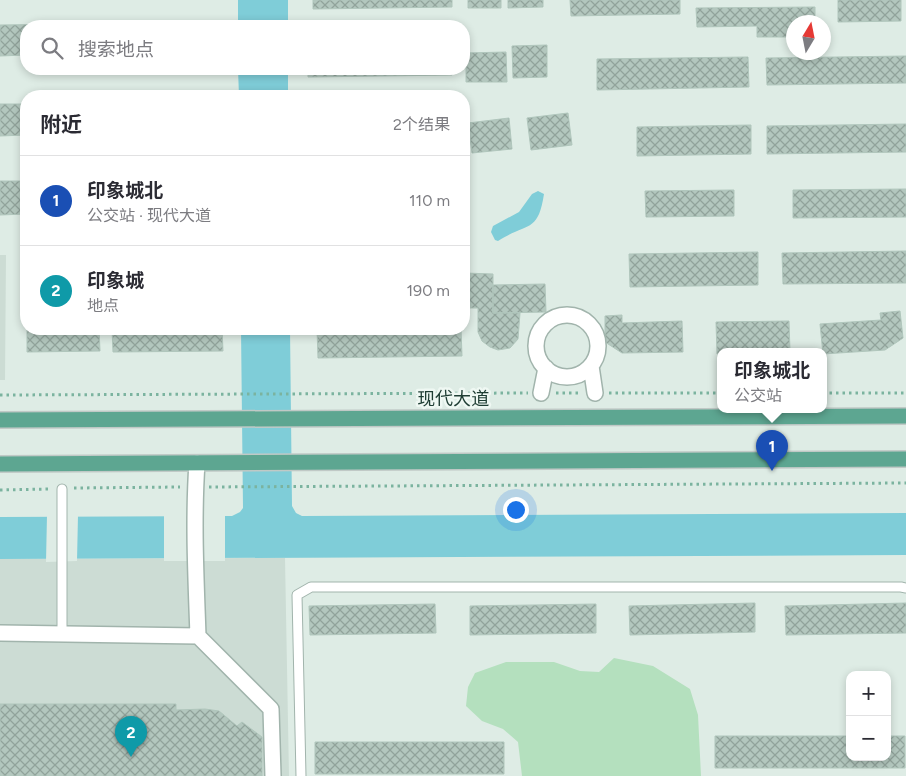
<!DOCTYPE html>
<html lang="zh">
<head>
<meta charset="utf-8">
<style>
	body { margin:0; font-family:Figtree,"Noto Sans SC",sans-serif; background:#f7f7f7; color:#2b2b33 }
	.controls { position:absolute; right:15px; bottom:15px; display:grid; overflow:hidden; border-radius:10px; box-shadow:0 2px 8px #0003 }
	.controls button { width:45px; height:45px; display:grid; place-items:center; padding:0; border:0; border-bottom:1px solid #e1e1e2; background:#fff; color:#2b2b33; font:25px sans-serif }
	.compass { position:absolute; left:786px; top:15px; width:45px; height:45px; border-radius:50%; background:#fff; box-shadow:0 2px 8px #0003; rotate:10deg }
	.you { position:absolute; left:515px; top:509px; width:18px; height:18px; margin:-12px; border:4px solid #fff; border-radius:50%; background:#1a73e8; box-shadow:0 0 0 8px #1a73e833 }
	.badge { display:grid; place-items:center; width:32px; height:32px; border-radius:50%; background:#8a4a3d; color:#fff; font-size:16px; font-weight:700 }
	.pin { position:absolute; translate:-50% -41px; filter:drop-shadow(0 1px 2px #0008) }
	.pin::after { content:''; position:absolute; top:26px; width:18px; height:15px; background:inherit; clip-path:polygon(0 0,100% 0,50% 100%) }
	.popup { position:absolute; left:717px; top:348px; width:110px; height:65px; box-sizing:border-box; display:grid; place-content:center; border-radius:10px; background:#fff; filter:drop-shadow(0 1px 4px #0005); font-size:16px; white-space:nowrap; color:#7c7c81 }
	.popup b { font-size:19px; color:#2b2b33 }
	.popup::after { content:''; position:absolute; left:50%; top:100%; margin-left:-10px; border:10px solid transparent; border-top-color:#fff }
	.list { margin:0; padding:0; list-style:none }
	h2 { display:flex; justify-content:space-between; align-items:center; height:65px; margin:0; padding:0 20px; font-size:21px }
	h2 small { font-size:16px; font-weight:400; color:#7c7c81 }
	.list li { display:grid; grid-template-columns:32px 1fr auto; gap:15px; align-items:center; box-sizing:border-box; height:90px; padding:0 20px; border-top:1px solid #e1e1e2 }
	.list b { display:block; font-size:19px; white-space:nowrap }
	.list p { margin:0; font-size:16px; white-space:nowrap; color:#7c7c81 }
	.list em { font-size:16px; font-style:normal; color:#7c7c81 }
	.icon { flex:none; width:28px; height:28px; fill:none; stroke:currentColor; stroke-width:2; stroke-linecap:round; stroke-linejoin:round }
	.map { position:relative; flex:none; width:906px; height:776px; overflow:hidden }
	.search { position:absolute; background:#fff; box-shadow:0 2px 8px #0003; left:20px; top:20px; width:450px; height:55px; display:flex; align-items:center; gap:12px; box-sizing:border-box; padding:0 18px; border-radius:20px; color:#7c7c81; font-size:19px }
	.panel { position:absolute; background:#fff; box-shadow:0 2px 8px #0003; left:20px; top:90px; width:450px; height:245px; border-radius:20px }
	.map>svg:first-child { display:block }
	.built { fill:#ccdcd4 }
	.park { fill:#b4e0be }
	.water { fill:#7fcdd8 }
	.pier { fill:#deece5 }
	.building { fill:url(#building-cross-hatch); stroke:#b0c6bc }
	.lines { fill:none; stroke-linecap:round; stroke-linejoin:round }
	.lane-casing { stroke:#a1b4ac; stroke-width:11 }
	.street-casing { stroke:#a1b4ac; stroke-width:18 }
	.primary-casing { stroke:#c0c9c6; stroke-width:18 }
	.path { stroke:#7bb39f; stroke-width:3; stroke-dasharray:2.5 4; stroke-linecap:butt }
	.lane { stroke:#fff; stroke-width:9 }
	.street { stroke:#fff; stroke-width:15 }
	.primary { stroke:#5da691; stroke-width:15 }
	.labels { text-anchor:middle; stroke-width:5; stroke-linejoin:round; paint-order:stroke }
	.street-label { font-size:18px; fill:#1e3d33; stroke:#eff8f3 }
</style>
</head>
<body>
<div class="map">
<svg width="906" height="776" viewBox="0 0 906 776">
	<defs>
		<pattern id="building-cross-hatch" width="8" height="8" patternUnits="userSpaceOnUse" patternTransform="scale(1.25)"><rect width="8" height="8" fill="#b3c7be"/><path d="M0 0l8 8M0 8l8-8" fill="none" stroke="#91a39b"/></pattern>
	</defs>
	<rect width="100%" height="100%" fill="#deece5"/>
	<path class="built" d="M0 255H6L5 380H0Z
		M285 558 289 776H0V559Z"/>
	<path class="park" d="M614 658 653 666 690 689 698 715 701 776H522L518 742 503 729 482 721 466 706 468 687 475 673 506 662H554L580 671 599 672Z"/>
	<path class="water" d="M238 0H288V26H238Z
		M238 69H288V96H239Z
		M538 191 544 194C538 234 527 222 498 241L495 240 491 232 493 226 519 212 532 194Z
		M241 329H290L292 506 296 513 302 516 906 513V555L0 559V517L232 516 240 512 243 508Z"/>
	<path class="pier" d="M164 514H225V561H164Z
		M47 515H78L77 561 46 562Z"/>
	<path class="building" d="M313 0H452V7L313 9Z
		M468 0H501V8H468Z
		M508 0H543V7L508 8Z
		M570 0H680V14L571 16Z
		M838 0H901V21L838 22Z
		M815 7V22H794V37H757V26L697 27 696 8Z
		M78 24V26H26V55L0 56V25Z
		M547 45V77L513 78 512 46Z
		M506 52 507 82H466V53Z
		M906 56V83L767 85 766 58Z
		M748 57 749 87 597 90V59Z
		M308 69H452V75L308 77Z
		M0 104H26V135L0 136Z
		M568 113 572 145 531 150 527 118Z
		M509 118 512 149 472 153 468 123Z
		M906 124V152L767 154V126Z
		M751 125V154L637 156V127Z
		M0 181H26V214L0 215Z
		M906 189V217L793 218V190Z
		M734 190V216L646 217 645 191Z
		M906 251V283L783 284 782 253Z
		M758 252V285L630 287 629 254Z
		M464 273 493 274V313H520L518 339 510 348 498 350 490 347 482 341 478 332V308H464Z
		M545 284 546 312 493 313V285Z
		M900 311 903 338 885 350 823 354 820 324 881 320 880 313Z
		M622 315V323L682 321 683 352 622 353 605 342V316Z
		M789 321 790 352H721V354H717L716 322Z
		M27 329H99L100 351 27 352Z
		M112 329H222L223 351 113 352Z
		M317 329H461L462 356 318 358Z
		M755 603V632L630 635 629 606Z
		M906 603V633L786 635 785 606Z
		M435 604 436 633 310 635 309 606Z
		M596 604V633L470 635V606Z
		M0 704H176V710L205 709 219 711 237 726 242 722 262 737V776H0Z
		M715 736H850V757H887V736H905V768H715Z
		M315 742H504V774H315Z"/>
	<g class="lines">
		<defs>
			<path id="lane" d="M62 489V634
				M301 776 297 595 311 587H901L906 588"/>
			<path id="street" d="M536 346a31 31 0 1 1 62 0a31 31 0 1 1-62 0Z
				M591 366 595 393
				M541 393 546 368
				M197 463C193 521 196 578 198 636
				M0 633 198 636 271 709 273 776"/>
			<path id="primary" d="M0 420 906 416
				M0 464 906 459"/>
		</defs>
		<use href="#lane" class="lane-casing"/>
		<use href="#street" class="street-casing"/>
		<use href="#primary" class="primary-casing"/>
		<path class="path" d="M556 393H580
			M609 393H721
			M823 393H906
			M0 395 528 393
			M209 487 906 483
			M74 488 180 487
			M0 490 50 489"/>
		<use href="#lane" class="lane"/>
		<use href="#street" class="street"/>
		<use href="#primary" class="primary"/>
	</g>
	<g class="labels">
		<g class="street-label">
			<text x="453" y="405">现代大道</text>
		</g>
	</g>
</svg>
<div class="controls">
<button>+</button>
<button>−</button>
</div>
<svg class="compass" viewBox="-18 -18 36 36"><path d="M0-13l5 13h-10z" fill="#e53935"/><path d="M0 13l5-13h-10z" fill="#7c7c81"/></svg>
<div class="you"></div>
<div class="pin badge" style="left:772px;top:471px;background:#1a4fb4">1</div>
<div class="popup"><b>印象城北</b>公交站</div>
<div class="pin badge" style="left:131px;top:757px;background:#0f9aa8">2</div>
<div class="search"><svg class="icon" aria-label="search" viewBox="0 0 24 24"><circle cx="10" cy="10" r="6"/><path d="M15 15l6 6"/></svg>搜索地点</div>
<section class="panel">
<h2>附近<small>2个结果</small></h2>
<ul class="list">
<li><span class="badge" style="background:#1a4fb4">1</span><div><b>印象城北</b><p>公交站 · 现代大道</p></div><em>110 m</em></li>
<li><span class="badge" style="background:#0f9aa8">2</span><div><b>印象城</b><p>地点</p></div><em>190 m</em></li>
</ul>
</section>
</div>
</body>
</html>
